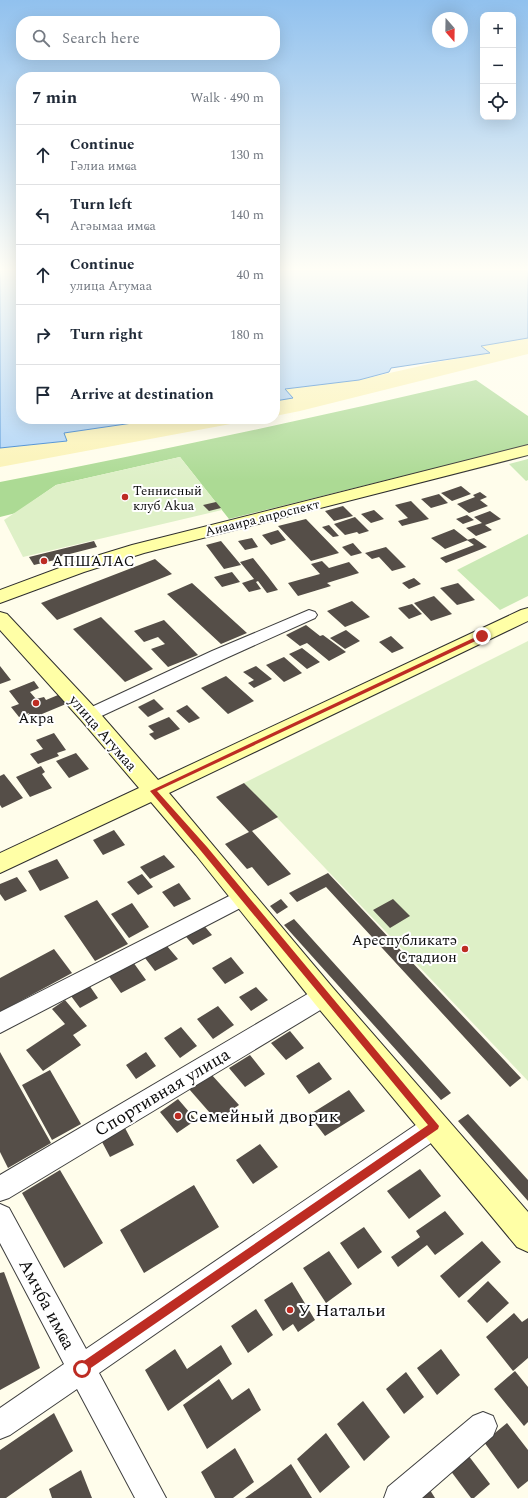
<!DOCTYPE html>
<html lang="en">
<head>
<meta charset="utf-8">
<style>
	body { margin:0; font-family:Spectral,serif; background:#f6f6f7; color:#1f2937 }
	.controls { position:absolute; right:12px; top:12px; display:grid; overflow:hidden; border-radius:8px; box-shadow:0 4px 16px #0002 }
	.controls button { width:36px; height:36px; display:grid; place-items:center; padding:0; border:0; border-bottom:1px solid #e0e1e3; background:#fff; color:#1f2937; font:20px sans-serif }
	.compass { position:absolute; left:432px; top:12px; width:36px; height:36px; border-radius:50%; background:#fff; box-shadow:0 4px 16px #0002; rotate:160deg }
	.stop { position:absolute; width:12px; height:12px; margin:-9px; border:3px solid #bd2c23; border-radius:50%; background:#fff }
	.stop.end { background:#bd2c23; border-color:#fff; box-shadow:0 1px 4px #0008 }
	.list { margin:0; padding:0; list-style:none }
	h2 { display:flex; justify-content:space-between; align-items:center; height:52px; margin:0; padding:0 16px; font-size:17px }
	h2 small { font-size:13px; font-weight:400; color:#747a83 }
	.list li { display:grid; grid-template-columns:26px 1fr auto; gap:12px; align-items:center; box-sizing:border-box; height:60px; padding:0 16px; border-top:1px solid #e0e1e3 }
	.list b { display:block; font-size:15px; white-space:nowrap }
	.list p { margin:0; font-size:13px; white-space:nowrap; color:#747a83 }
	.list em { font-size:13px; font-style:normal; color:#747a83 }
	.icon { flex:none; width:22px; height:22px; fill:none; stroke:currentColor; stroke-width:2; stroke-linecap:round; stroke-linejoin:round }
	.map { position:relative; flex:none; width:528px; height:1498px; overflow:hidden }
	.search { position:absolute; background:#fff; box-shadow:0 4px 16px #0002; left:16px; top:16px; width:264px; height:44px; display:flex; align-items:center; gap:10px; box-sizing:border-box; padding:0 14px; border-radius:16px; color:#747a83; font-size:15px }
	.panel { position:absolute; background:#fff; box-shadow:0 4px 16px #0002; left:16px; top:72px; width:264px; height:352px; border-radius:16px }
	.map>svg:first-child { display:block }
	.green { fill:#cae9b5 }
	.forest { fill:#acda94 }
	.sand { fill:#fbf3b7 }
	.pitch { fill:#def0c7 }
	.water { fill:#afd4f7; stroke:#3581cf }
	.building { fill:#554e48 }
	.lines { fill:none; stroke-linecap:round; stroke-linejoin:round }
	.street-casing { stroke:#3f3f3f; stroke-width:2 }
	.secondary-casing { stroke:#2e2e2e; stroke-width:2 }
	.street { fill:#fff; fill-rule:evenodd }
	.secondary { fill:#ffffa6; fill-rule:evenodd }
	.route { fill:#bd2c23 }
	.poi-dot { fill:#bd2c23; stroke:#fff; stroke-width:1.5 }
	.labels { text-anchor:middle; stroke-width:4; stroke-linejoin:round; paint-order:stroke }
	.far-poi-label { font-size:13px; fill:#0c0c0c; stroke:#fff; text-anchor:start }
	.far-street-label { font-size:13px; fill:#0c0c0c; stroke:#fff }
	.poi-label { font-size:15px; fill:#0c0c0c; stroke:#fff; text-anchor:start }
	.street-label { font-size:15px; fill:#0c0c0c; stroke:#fff }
	.near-street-label { font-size:18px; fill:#0c0c0c; stroke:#fff }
	.near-poi-label { font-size:18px; fill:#0c0c0c; stroke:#fff; text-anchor:start }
</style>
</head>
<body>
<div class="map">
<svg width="528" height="1498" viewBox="0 0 528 1498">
	<rect width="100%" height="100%" fill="#fffdeb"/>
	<path class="green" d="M528 459V480L526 481 509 464Z
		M528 534V596L500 610 457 570Z"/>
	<path class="forest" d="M476 380 528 416V445L229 519 180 457 56 485 16 513 0 517V482C159 451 318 417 476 380Z"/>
	<path class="sand" d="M528 338V354L300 411 275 416V401L284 389 359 380 438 362 489 353 480 346Z
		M162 419H258L0 467V448L67 441 63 433Z"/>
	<path class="pitch" d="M180 457 222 510 23 557 4 520 56 485Z
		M528 641V1081L244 783Z"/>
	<path class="water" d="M0 271H21V419H160L64 433 67 441 0 448Z
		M275 271H528V338L481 346 490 353 391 368 389 372 359 380 285 389 293 398 275 401Z"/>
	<path class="building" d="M461 486 471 494 452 501 441 493Z
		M480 492 487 497 480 500 488 506 469 513 457 504 475 497 473 495Z
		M439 494 448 503 431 508 421 499Z
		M411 501 429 519 402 526 398 521 408 518 395 505Z
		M216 502 221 508 209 511 203 505Z
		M343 506 353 516 334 521 325 511Z
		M374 510 384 519 371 523 361 514Z
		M490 511 501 519 485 525 492 530 476 536 466 528 482 523 474 517Z
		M467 515 474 520 463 524 456 519Z
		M355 517 369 531 359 534 357 532 345 535 334 524Z
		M306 519 339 553 311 561 278 526Z
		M329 525 339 536 333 537 322 527Z
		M454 529 468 540 445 549 431 538Z
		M278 530 286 540 271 545 262 535Z
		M252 538 258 547 245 550 238 541Z
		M474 538 487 547 446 563 440 558 474 545 467 540Z
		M94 541 97 547 54 558 55 560 34 565 29 557Z
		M221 541 241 565 224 569 206 545Z
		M353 543 362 553 351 556 342 547Z
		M386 547 406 567 392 571 379 557 372 559 365 553Z
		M253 558 269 578 278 590 267 593 258 581 256 582 261 589 249 592 242 583 254 579 240 562Z
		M155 559 172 574 57 620 41 603Z
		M322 561 329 568 349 562 359 573 327 583 331 586 298 596 288 583 320 574 311 564Z
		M232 572 240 582 222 587 214 577Z
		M414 578 421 584 409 589 402 583Z
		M192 583 247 633 221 644 167 594Z
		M458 583 475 600 457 605 440 588Z
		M434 596 452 614 431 621 414 603Z
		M352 601 370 617 345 627 327 611Z
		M412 604 422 614 409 619 398 608Z
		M101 617 153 669 125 682 73 629Z
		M164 620 198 655 168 667 151 649 165 644 158 637 144 642 134 631Z
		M306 625 320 636 323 635 346 652 329 661 307 643 300 646 286 635Z
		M346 630 360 641 345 649 330 638Z
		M391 636 404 648 392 653 379 642Z
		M302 648 320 662 307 669 289 654Z
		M284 657 302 673 284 682 266 665Z
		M0 666 11 680 0 684Z
		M256 666 272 679 254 688 248 683 254 680 243 672Z
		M226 676 254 701 228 714 201 688Z
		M34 681 39 688 30 692 36 699 44 697 46 700 58 695 66 704 42 714 40 717 28 715 29 713 19 717 11 707 19 704 9 691Z
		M154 699 164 709 148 717 138 707Z
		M187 705 200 718 189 723 176 711Z
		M169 717 180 729 155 740 149 734 154 732 148 726Z
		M54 733 66 750 57 753 59 756 38 764 30 754 43 749 36 740Z
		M76 753 89 769 69 778 56 761Z
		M41 766 45 772 42 774 52 788 30 797 16 777Z
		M4 774 23 798 2 808 0 805V776Z
		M244 783 278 817 252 831 291 874 268 886 252 867 247 869 225 844 249 832 216 797Z
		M114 830 125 845 103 855 93 840Z
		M164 855 175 867 150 879 140 867Z
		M57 859 69 878 40 891 28 871Z
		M328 873 521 1078 510 1087 326 887 297 902 289 893Z
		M142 874 153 887 138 895 127 882Z
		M17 877 27 891 5 901 0 894V884Z
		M179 883 191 899 174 907 162 892Z
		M281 899 288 907 277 914 270 906Z
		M393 899 410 916 390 928 373 910Z
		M97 900 128 944 95 961 64 916Z
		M132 903 149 927 129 938 111 914Z
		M294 919 451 1093 441 1100 284 925Z
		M201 922 212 935 193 945 182 932Z
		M167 946 178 959 155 971 145 958Z
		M54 949 72 973 0 1012V978Z
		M231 957 244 973 225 984 212 968Z
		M133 962 146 980 121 993 108 975Z
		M89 985 98 998 80 1008 71 996Z
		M256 987 268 1000 251 1011 239 997Z
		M65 1000 87 1026 73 1035 81 1045 43 1071 26 1050 65 1024 52 1009Z
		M218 1006 234 1025 213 1039 197 1019Z
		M181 1027 197 1046 180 1058 164 1038Z
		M290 1031 304 1048 286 1060 271 1043Z
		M0 1052 51 1143 8 1168 0 1152Z
		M146 1052 156 1066 136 1079 126 1065Z
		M250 1055 265 1074 245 1087 229 1068Z
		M319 1062 332 1079 309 1094 296 1076Z
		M50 1070 81 1124 52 1140 22 1085Z
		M211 1074 239 1105 217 1121 189 1089Z
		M349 1090 365 1111 325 1136 309 1115Z
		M178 1099 196 1120 177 1133 160 1112Z
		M468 1114 528 1180V1201L458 1121Z
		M125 1128 134 1145 110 1157 101 1140Z
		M260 1144 278 1167 253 1184 236 1160Z
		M420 1169 441 1196 409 1219 387 1191Z
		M60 1170 103 1243 64 1268 22 1193Z
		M194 1185 219 1227 144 1273 120 1230Z
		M445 1211 464 1234 435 1255 427 1245 398 1267 391 1257 420 1237 416 1231Z
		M364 1227 382 1252 358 1269 340 1243Z
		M482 1241 501 1262 459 1298 440 1276Z
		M329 1251 352 1284 326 1303 303 1268Z
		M4 1272 40 1368 0 1390V1273Z
		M488 1281 509 1303 487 1323 467 1301Z
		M292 1282 315 1320 298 1332 293 1324 283 1331 264 1300Z
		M256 1309 273 1335 248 1353 231 1326Z
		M514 1313 522 1322 528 1318V1358L513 1371 486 1337Z
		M221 1345 232 1364 168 1411 145 1370 175 1349 187 1369Z
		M441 1349 460 1375 437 1395 417 1368Z
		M515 1371 528 1387V1422L524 1426 494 1389Z
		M406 1372 424 1397 404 1414 386 1389Z
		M219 1379 232 1400 249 1388 261 1410 207 1449 183 1405Z
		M363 1401 390 1437 364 1461 337 1424Z
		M54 1413 73 1451 6 1498H0V1450Z
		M507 1423 528 1450V1481L518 1489 484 1442Z
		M326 1433 350 1467 320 1493 297 1459Z
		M235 1448 254 1482 233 1498H215L201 1472Z
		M468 1455 490 1484 474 1498H471L450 1470Z
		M291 1464 312 1498H245L269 1481Z
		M81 1470 92 1498H52L49 1489Z
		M430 1490 435 1498H420Z"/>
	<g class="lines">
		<defs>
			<path id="street" d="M309 610 315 612 317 615 315 618 224 659 95 719 89 721 83 719 80 715 83 711 212 651Z
				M243 889 250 891 253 897 250 903 0 1033V1012Z
				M324 987 332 989 335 996 332 1003 9 1198 0 1201V1175L316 989Z
				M435 1115 444 1118 447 1126 444 1134 99 1373 166 1498H135L77 1389 10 1435 0 1439V1408L64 1364 0 1243V1204L9 1208 86 1349 426 1118Z
				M483 1412 493 1416 497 1426 493 1436 422 1498H384L388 1487 473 1416Z"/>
			<path id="secondary" d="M528 445V455L144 553 84 572 0 603V590L70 564 132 545Z
				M528 608V621L169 793 333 988 528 1212V1252L517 1247 315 1004 196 855 151 802 0 873V853L139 788 81 720 0 630V612L7 614 97 710 158 780 521 610Z"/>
		</defs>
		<use href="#street" class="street-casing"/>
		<use href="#secondary" class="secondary-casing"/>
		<use href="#street" class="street"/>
		<use href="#secondary" class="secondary"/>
	</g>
	<linearGradient id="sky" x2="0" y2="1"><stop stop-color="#91c1ee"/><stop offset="0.56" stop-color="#fffef6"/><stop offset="1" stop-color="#fffef6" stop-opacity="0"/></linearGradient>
	<rect width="528" height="481" fill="url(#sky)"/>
	<path class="route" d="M482 634 485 636 484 637 157 791 207 847 439 1126 438 1129 85 1372 82 1374 78 1372 77 1369 78 1365 428 1125 201 851 150 791Z"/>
	<g class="poi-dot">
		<circle cx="125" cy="497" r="4"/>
		<circle cx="44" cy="561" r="4"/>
		<circle cx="36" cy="703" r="4"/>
		<circle cx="465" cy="949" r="4"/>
		<circle cx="178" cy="1116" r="4"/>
		<circle cx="290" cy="1310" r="4"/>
	</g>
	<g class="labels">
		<g class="far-poi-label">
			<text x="133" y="495">Теннисный<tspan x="133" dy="15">клуб Akua</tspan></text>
		</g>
		<g class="far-street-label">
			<text transform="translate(262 517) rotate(-14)" y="5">Аиааира апроспект</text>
		</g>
		<g class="poi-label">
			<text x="52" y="566">АПШАЛАС</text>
			<text x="36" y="723" text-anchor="middle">Акра</text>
			<text x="457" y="945" text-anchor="end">Ареспубликатә<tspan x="457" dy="17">Стадион</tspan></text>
		</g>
		<g class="street-label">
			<text transform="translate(103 733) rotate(49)" y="5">улица Агумаа</text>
		</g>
		<g class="near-street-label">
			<text transform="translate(162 1092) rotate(-31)" y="6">Спортивная улица</text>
			<text transform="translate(47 1304) rotate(62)" y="6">Амҷба имҩа</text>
		</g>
		<g class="near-poi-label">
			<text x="186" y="1122">Семейный дворик</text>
			<text x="298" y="1316">У Натальи</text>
		</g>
	</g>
</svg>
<div class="controls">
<button>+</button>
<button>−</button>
<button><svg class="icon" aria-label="locate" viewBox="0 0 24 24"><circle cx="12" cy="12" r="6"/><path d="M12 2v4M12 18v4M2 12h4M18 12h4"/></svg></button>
</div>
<svg class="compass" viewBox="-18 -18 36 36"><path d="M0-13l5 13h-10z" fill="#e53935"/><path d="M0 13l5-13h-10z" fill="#747a83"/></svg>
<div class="stop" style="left:82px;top:1369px"></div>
<div class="stop end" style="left:482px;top:636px"></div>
<div class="search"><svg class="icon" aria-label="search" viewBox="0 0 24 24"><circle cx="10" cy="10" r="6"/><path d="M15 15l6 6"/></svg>Search here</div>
<section class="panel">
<h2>7 min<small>Walk · 490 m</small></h2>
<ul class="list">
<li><svg class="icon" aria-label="ahead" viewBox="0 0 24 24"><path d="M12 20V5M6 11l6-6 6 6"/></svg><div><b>Continue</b><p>Гәлиа имҩа</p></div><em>130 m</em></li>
<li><svg class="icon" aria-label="left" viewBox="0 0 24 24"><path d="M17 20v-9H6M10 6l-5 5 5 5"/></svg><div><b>Turn left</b><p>Агәымаа имҩа</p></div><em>140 m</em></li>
<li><svg class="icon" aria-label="ahead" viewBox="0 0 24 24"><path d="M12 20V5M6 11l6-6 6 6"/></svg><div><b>Continue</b><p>улица Агумаа</p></div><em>40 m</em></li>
<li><svg class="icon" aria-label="right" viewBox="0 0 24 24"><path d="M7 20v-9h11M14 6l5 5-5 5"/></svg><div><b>Turn right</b></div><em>180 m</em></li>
<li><svg class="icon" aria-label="arrive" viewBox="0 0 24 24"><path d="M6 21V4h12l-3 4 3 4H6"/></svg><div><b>Arrive at destination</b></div></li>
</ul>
</section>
</div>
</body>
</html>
